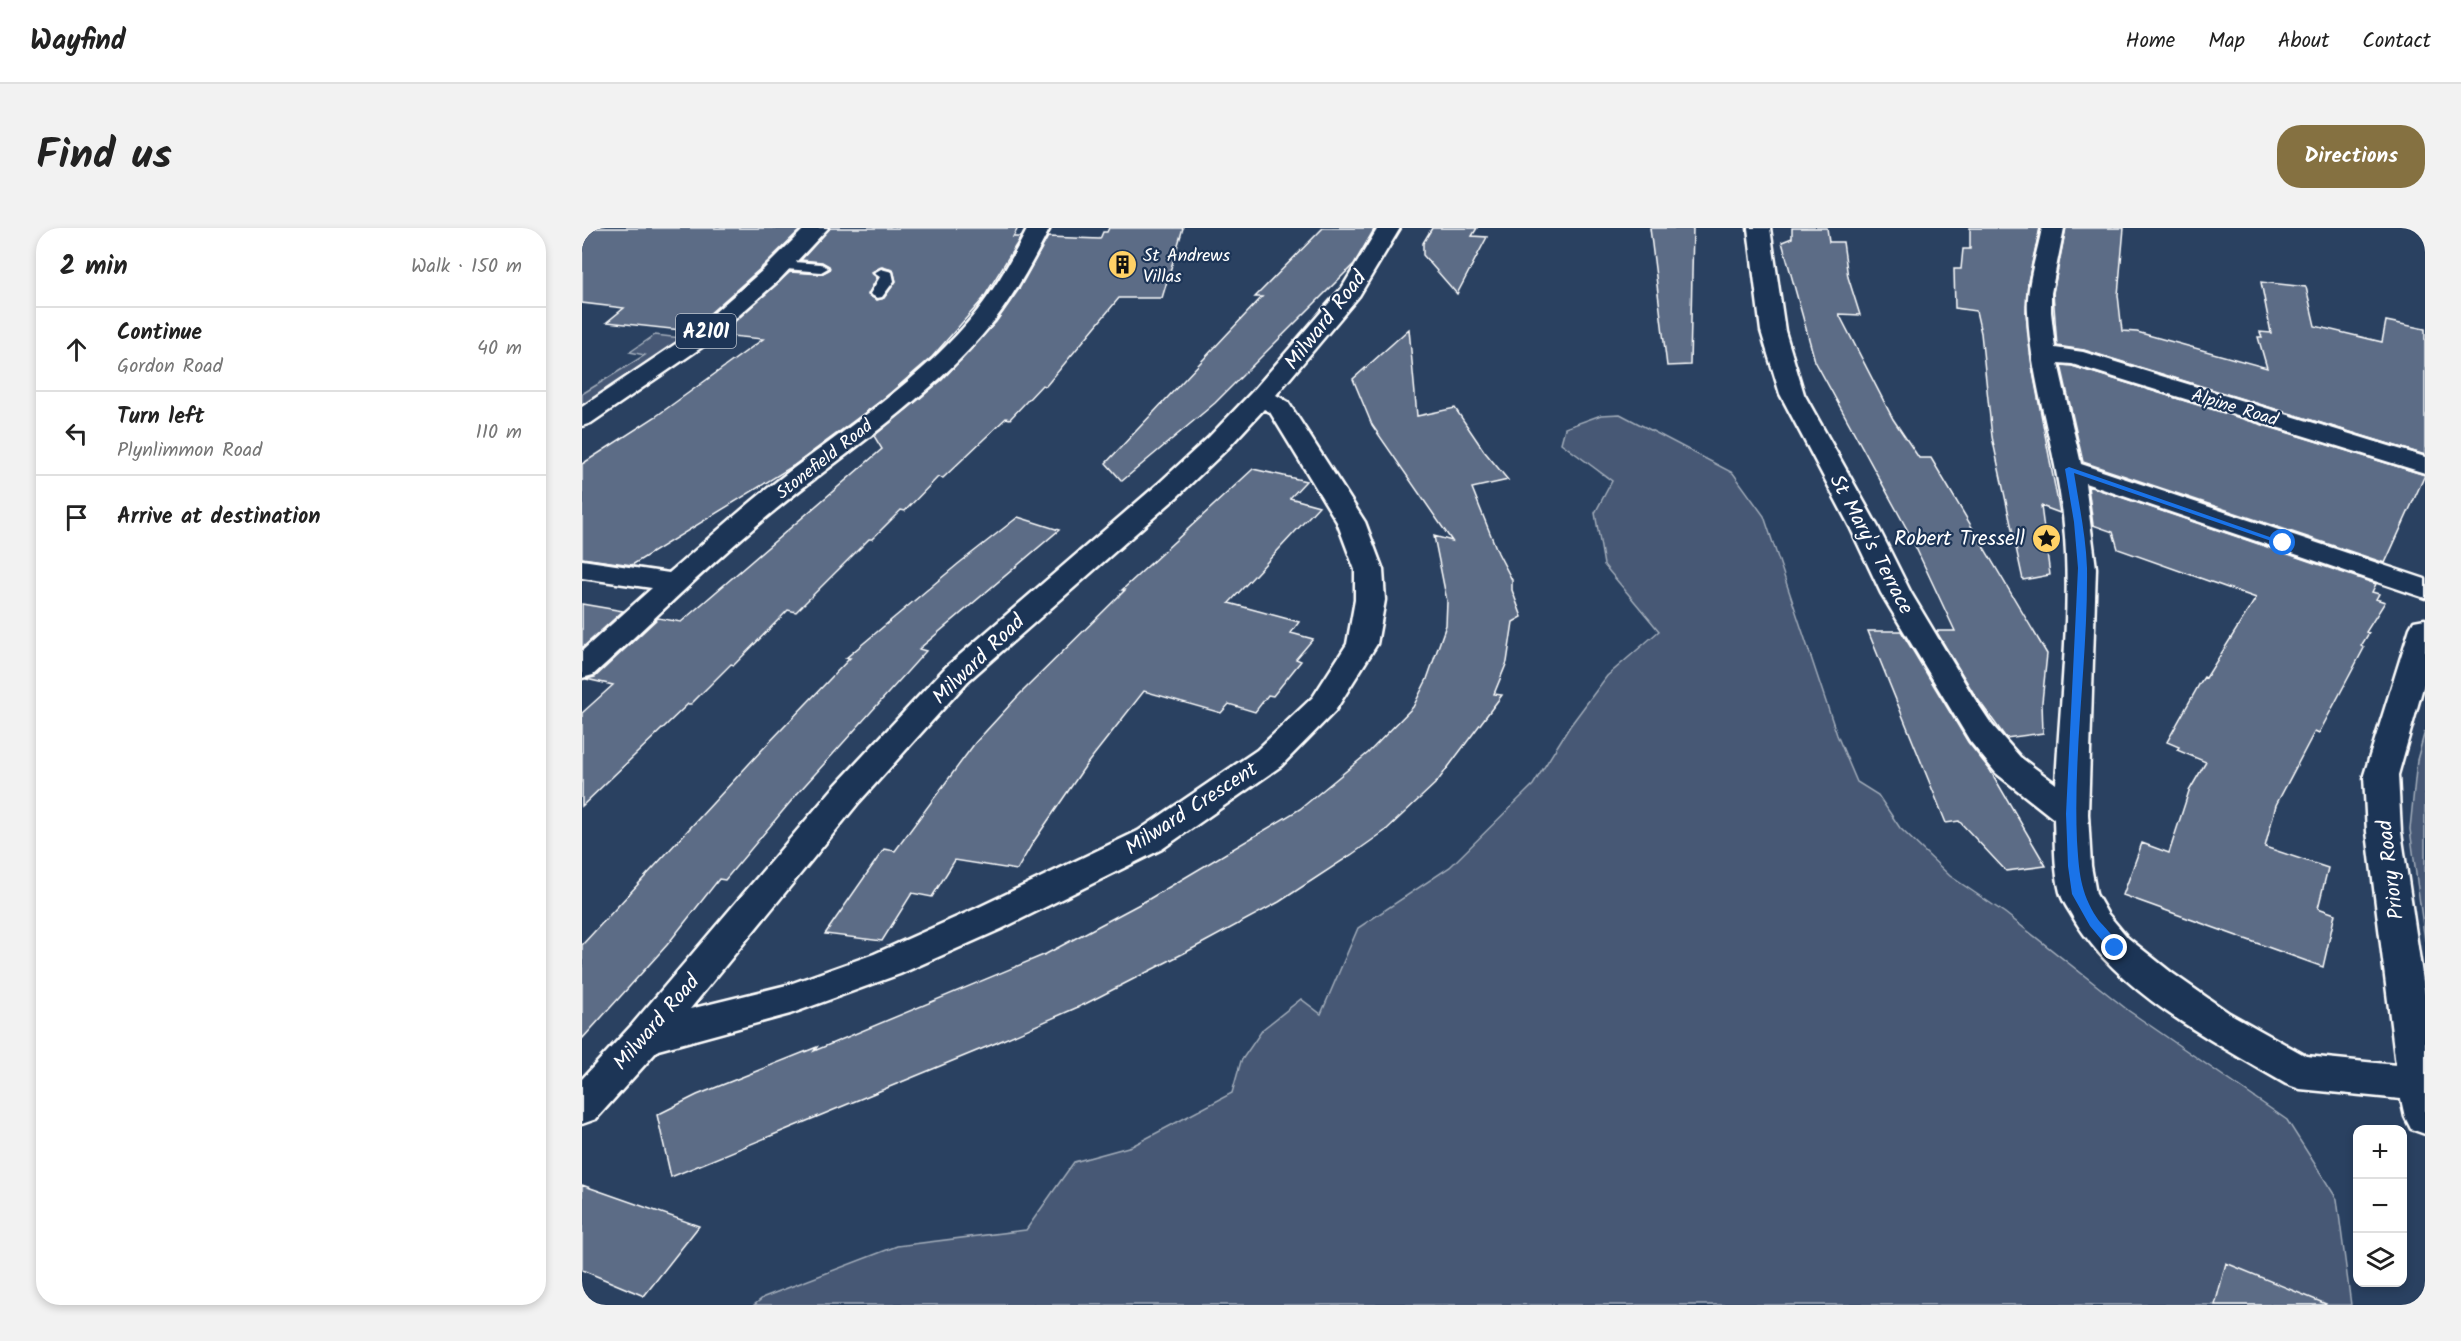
<!DOCTYPE html>
<html lang="en">
<head>
<meta charset="utf-8">
<style>
	body { margin:0; font-family:Kalam,sans-serif; background:#f2f2f2; color:#222 }
	.controls { position:absolute; right:18px; bottom:18px; display:grid; overflow:hidden; border-radius:12px; box-shadow:0 3px 9px #0003 }
	.controls button { width:54px; height:54px; display:grid; place-items:center; padding:0; border:0; border-bottom:2px solid #e0e0e0; background:#fff; color:#222; font:30px sans-serif }
	.stop { position:absolute; width:18px; height:18px; margin:-14px; border:4px solid #1a73e8; border-radius:50%; background:#fff }
	.stop.end { background:#1a73e8; border-color:#fff; box-shadow:0 2px 6px #0008 }
	.list { margin:0; padding:0; list-style:none }
	h2 { display:flex; justify-content:space-between; align-items:center; height:78px; margin:0; padding:0 24px; font-size:26px }
	h2 small { font-size:20px; font-weight:400; color:#767676 }
	.list li { display:grid; grid-template-columns:39px 1fr auto; gap:18px; align-items:center; box-sizing:border-box; height:84px; padding:0 24px; border-top:2px solid #e0e0e0 }
	.list b { display:block; font-size:22px; white-space:nowrap }
	.list p { margin:0; font-size:20px; white-space:nowrap; color:#767676 }
	.list em { font-size:20px; font-style:normal; color:#767676 }
	.icon { flex:none; width:33px; height:33px; fill:none; stroke:currentColor; stroke-width:2; stroke-linecap:round; stroke-linejoin:round }
	.map { position:relative; flex:none; width:1843px; height:1077px; overflow:hidden; border-radius:24px }
	header { display:flex; align-items:center; gap:36px; box-sizing:border-box; height:84px; padding:0 30px; background:#fff; border-bottom:2px solid #e0e0e0 }
	header strong { font-size:28px }
	nav { display:flex; gap:33px; margin-inline-start:auto; font-size:21px }
	.intro { display:flex; align-items:center; justify-content:space-between; box-sizing:border-box; height:144px; padding:0 36px }
	h1 { margin:0; font-size:42px }
	.button { padding:15px 27px; border-radius:24px; background:#857141; color:#fff; font-size:21px; font-weight:700 }
	main { display:flex; gap:36px; padding:0 36px }
	aside { flex:1; background:#fff; border-radius:24px; box-shadow:0 3px 9px #0003 }
	.map>svg:first-child { display:block }
	.green { fill:#465975; stroke:#a2acba; stroke-width:1.5 }
	.building { fill:#5b6c86; stroke:#fff; stroke-width:1.5; fill-rule:evenodd }
	.lines { fill:none; stroke-linecap:round; stroke-linejoin:round }
	.lane-casing { stroke:#fff; stroke-width:5 }
	.street-casing { stroke:#fff; stroke-width:5 }
	.primary-casing { stroke:#fff; stroke-width:5 }
	.lane { fill:#1d3557; fill-rule:evenodd }
	.street { fill:#1d3557; fill-rule:evenodd }
	.primary { fill:#1d3557; fill-rule:evenodd }
	.route { fill:#1a73e8 }
	.labels { text-anchor:middle; stroke-width:4.5; stroke-linejoin:round; paint-order:stroke }
	.far-poi-label { font-size:18px; fill:#fff; stroke:#1d3557; text-anchor:start }
	.far-street-label { font-size:18px; fill:#fff; stroke:#1d3557 }
	.shield { fill:#1d3557; stroke:#bbc2cd; stroke-width:1.5 }
	.shield-label { font-size:20px; font-weight:bold; fill:#fff }
	.street-label { font-size:21px; fill:#fff; stroke:#1d3557 }
	.poi-label { font-size:21px; fill:#fff; stroke:#1d3557; text-anchor:end }
</style>
</head>
<body>
<header>
<strong>Wayfind</strong>
<nav><a>Home</a><a>Map</a><a>About</a><a>Contact</a></nav>
</header>
<div class="intro"><h1>Find us</h1><a class="button">Directions</a></div>
<main>
<aside>
<h2>2 min<small>Walk · 150 m</small></h2>
<ul class="list">
<li><svg class="icon" aria-label="ahead" viewBox="0 0 24 24"><path d="M12 20V5M6 11l6-6 6 6"/></svg><div><b>Continue</b><p>Gordon Road</p></div><em>40 m</em></li>
<li><svg class="icon" aria-label="left" viewBox="0 0 24 24"><path d="M17 20v-9H6M10 6l-5 5 5 5"/></svg><div><b>Turn left</b><p>Plynlimmon Road</p></div><em>110 m</em></li>
<li><svg class="icon" aria-label="arrive" viewBox="0 0 24 24"><path d="M6 21V4h12l-3 4 3 4H6"/></svg><div><b>Arrive at destination</b></div></li>
</ul>
</aside>
<div class="map">
<svg width="1843" height="1077" viewBox="0 0 1843 1077">
	<rect width="100%" height="100%" fill="#2a4161"/>
	<filter id="ink" filterUnits="userSpaceOnUse"><feTurbulence type="fractalNoise" baseFrequency=".0167" numOctaves="2"/><feDisplacementMap in="SourceGraphic" scale="12" xChannelSelector="R" yChannelSelector="G"/><feConvolveMatrix kernelMatrix="1 2 1 2 8 2 1 2 1" color-interpolation-filters="sRGB"/></filter>
	<g filter="url(#ink)">
		<path class="green" d="M73 107 99 110 46 150 0 180V166L63 127 48 124Z
			M1038 186 1151 245 1182 288 1255 507 1275 554 1296 567 1318 600 1368 648 1423 685 1547 783 1705 892 1755 971 1769 1077H172L182 1069 315 1018 444 1002 492 934 550 918 650 865 659 833 681 801 719 771 739 786 776 700 868 639 951 557 988 498 1025 448 1077 403 1022 337 1013 285 1030 253 979 215 983 200 1019 187Z
			M1843 503V713L1828 601 1835 532Z"/>
		<path class="building" d="M0 0H220L179 40 108 103 25 94 42 80 0 75Z
			M248 0H436L431 9H439L401 71 350 129 300 172 211 238 50 337 0 330V236L73 189 181 111 138 107 208 44 239 46 247 42V38L240 34 219 32ZM300 39 311 42 314 53 302 70 295 72 286 67 295 50 290 44Z
			M527 0H601L580 70H537L464 158 460 157 428 191 424 190 361 250 356 249 323 283 319 282 290 311H287L214 384 206 382 152 437 149 436 109 476H106L0 578V485L31 457 4 451 13 449 76 390 99 394 300 221 292 208 360 152 414 94 437 61 466 9 518 11 521 4H525Z
			M741 0H793L772 36 633 175 540 253 524 235 680 69H673Z
			M850 0H895L890 8 905 9 875 66 841 27V15Z
			M1068 0H1111L1108 137 1085 138Z
			M1210 0H1245L1247 14H1261L1266 49 1278 87 1257 86 1311 191 1337 230H1349L1465 426 1460 474 1461 505 1424 510 1392 466 1354 403H1373L1326 303 1233 133 1200 14 1210 10Z
			M1388 0H1458L1446 53 1444 85 1450 139 1478 285 1459 278 1468 347 1441 352 1410 209 1399 105 1394 83 1373 80 1372 41H1379L1381 21H1388Z
			M1484 0H1542L1536 67 1540 103 1555 104 1685 140 1676 109H1680L1678 104 1689 105 1679 54 1724 59 1733 98 1800 114 1804 93 1843 101V227L1502 122 1475 118 1471 65Z
			M827 101 835 188 873 180 902 223 926 252 890 260 916 325 930 352V362L940 389 931 394 925 434 912 466 920 467 855 554 803 603 769 627 697 674 608 722 503 776 414 815 89 949 75 887 115 867 235 819 232 823 464 726 567 671 718 581 786 525 831 479 845 451 864 397 865 373 852 308 870 313 790 197 771 151Z
			M1479 137 1490 138 1843 247 1803 335 1501 234Z
			M671 241 724 253 708 270 737 278 647 375 717 394 709 405 731 411 714 431 719 433 691 468 686 467 673 484 647 476 639 485 562 463 504 537 450 616 435 642 373 632 350 669 330 665 300 713 243 706 302 621 313 623 393 515 438 466 543 362H540Z
			M1506 258 1794 356 1790 364 1797 366 1794 371 1803 374 1784 404 1787 405 1779 418 1782 420 1737 505 1733 503 1694 577 1683 619 1746 640 1736 680 1753 686 1741 739 1541 667 1560 615 1587 625 1607 563 1624 534 1595 522 1597 519 1585 514 1618 455 1622 449 1624 450 1674 370 1536 321 1531 304 1511 297Z
			M436 289 477 302 337 421 344 423 215 566 143 652 137 651 85 717 0 811V717L178 524 268 430H264L376 336Z
			M0 376 41 383 0 420Z
			M1286 403H1319L1386 514 1408 542 1464 638 1424 643 1377 593 1364 595Z
			M0 957 117 998 62 1068 0 1042Z
			M1644 1035 1744 1076 1743 1077H1633Z"/>
		<g class="lines">
			<defs>
				<path id="lane" d="M198 33 239 36 246 40 239 44 193 40 191 37Z
					M299 41 310 44 312 53 300 69 295 70 288 66 298 49 292 45Z"/>
				<path id="street" d="M446 0H468C451 33 434 64 412 93 346 175 253 230 175 297 118 345 66 397 11 447L0 450V423L70 360 0 350V332L87 345C123 314 158 282 195 253 264 200 342 151 396 82 416 56 431 29 446 0Z
					M796 0H818L777 68 694 167 706 174 783 294 801 342 803 372 795 416 753 483 699 538 580 621 419 701 318 746 208 786 76 822 14 891 0 896V851L49 798 253 558 364 439 576 256 627 209 670 164 760 60ZM682 181 688 184 755 294 773 342V372L765 416 731 469 675 522 556 603 393 681 292 726 205 757 108 781 277 574 386 453 596 268 645 221Z
					M1166 0H1188L1203 103 1222 166 1296 299 1329 365 1390 467 1410 497 1438 529 1474 556C1478 473 1490 379 1482 297 1476 225 1449 157 1446 85 1444 57 1455 27 1460 0H1482L1469 65V84L1473 120 1501 124 1843 229V245L1490 136 1476 135 1499 236 1843 351V370L1503 255 1514 340 1506 586 1509 638 1514 666 1525 685 1546 710 1590 745 1647 785 1724 828 1814 837 1785 604 1782 547 1828 400 1832 393 1843 391V452L1816 547 1819 604 1843 767V906L1829 901 1823 889 1819 871 1718 861 1704 856C1629 812 1531 763 1488 684 1484 678 1480 671 1478 664 1472 640 1473 615 1472 591L1414 545 1388 513 1299 365 1268 299 1198 166 1179 103Z"/>
				<path id="primary" d="M223 0H246L197 52 123 117 9 195 0 198V179L107 107 181 42Z"/>
			</defs>
			<use href="#lane" class="lane-casing"/>
			<use href="#street" class="street-casing"/>
			<use href="#primary" class="primary-casing"/>
			<use href="#lane" class="lane"/>
			<use href="#street" class="street"/>
			<use href="#primary" class="primary"/>
		</g>
	</g>
	<path class="route" d="M1487 239 1705 315 1698 316 1492 245C1497 277 1504 308 1505 340 1506 431 1491 522 1495 613 1497 643 1498 664 1515 690 1521 699 1539 713 1537 723H1529L1508 698 1490 666 1486 638 1484 586 1496 340 1492 294 1483 241Z"/>
	<defs>
		<symbol id="building-disc" viewBox="-11 -11 22 22"><circle r="9.5" fill="#ffd166" stroke="#1d3557"/><path d="M-4-6H4V6H1V3H-1V6H-4ZM-2.5-4.3h1.7v1.8h-1.7ZM.8-4.3h1.7v1.8H.8ZM-2.5-1h1.7V.8h-1.7ZM.8-1h1.7V.8H.8Z" fill="#111"/></symbol>
		<symbol id="sight-disc" viewBox="-11 -11 22 22"><circle r="9.5" fill="#ffd166" stroke="#1d3557"/><path d="M0-6L1.8-2.2L6-1.7L2.9 1.2L3.7 5.4L0 3.3L-3.7 5.4L-2.9 1.2L-6-1.7L-1.8-2.2Z" fill="#111"/></symbol>
	</defs>
	<g fill-rule="evenodd">
		<use href="#building-disc" x="524" y="20" width="33" height="33"/>
		<use href="#sight-disc" x="1448" y="294" width="33" height="33"/>
	</g>
	<g class="labels">
		<g class="far-poi-label">
			<text x="561" y="33">St Andrews<tspan x="561" dy="21">Villas</tspan></text>
		</g>
		<g class="far-street-label">
			<text transform="translate(1653 179) rotate(17)" y="6">Alpine Road</text>
			<text transform="translate(242 231) rotate(-38)" y="6">Stonefield Road</text>
		</g>
		<rect class="shield" x="94" y="86" width="60" height="34" rx="4.5"/>
		<g class="shield-label">
			<text x="124" y="110">A2101</text>
		</g>
		<g class="street-label">
			<text transform="translate(743 92) rotate(-52)" y="7">Milward Road</text>
			<text transform="translate(1290 316) rotate(62)" y="7">St Mary's Terrace</text>
			<text transform="translate(396 431) rotate(-44)" y="7">Milward Road</text>
			<text transform="translate(609 580) rotate(-33)" y="7">Milward Crescent</text>
			<text transform="translate(1808 642) rotate(-97)" y="7">Priory Road</text>
			<text transform="translate(74 794) rotate(-49)" y="7">Milward Road</text>
		</g>
		<g class="poi-label">
			<text x="1443" y="317">Robert Tressell</text>
		</g>
	</g>
</svg>
<div class="controls">
<button>+</button>
<button>−</button>
<button><svg class="icon" aria-label="layers" viewBox="0 0 24 24"><path d="M12 4l9 5-9 5-9-5zM3 14l9 5 9-5"/></svg></button>
</div>
<div class="stop" style="left:1701px;top:315px"></div>
<div class="stop end" style="left:1533px;top:720px"></div>
</div>
</main>
</body>
</html>
